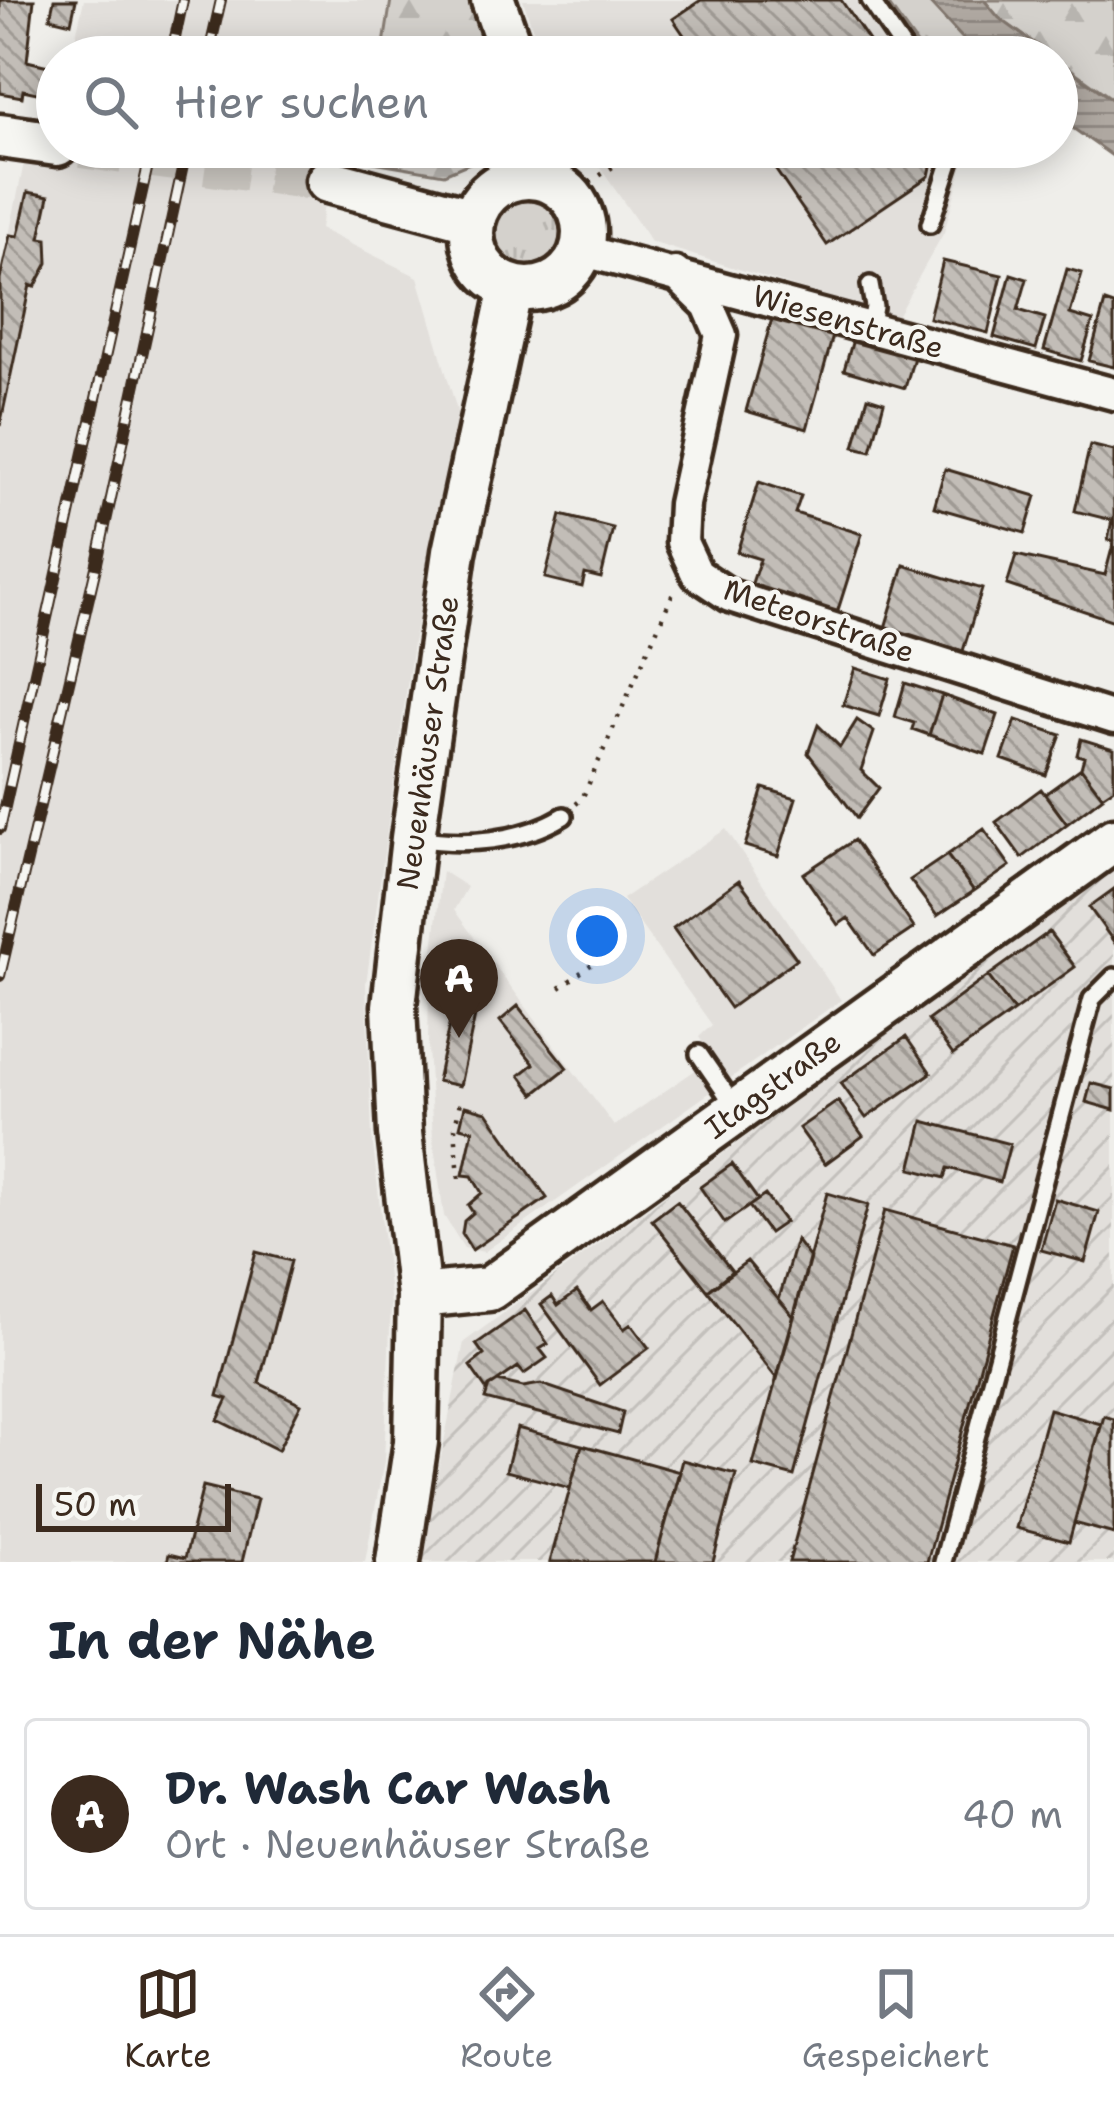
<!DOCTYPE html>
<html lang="de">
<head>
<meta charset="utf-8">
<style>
	body { margin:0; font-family:"Shantell Sans",sans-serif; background:#f6f6f7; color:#1f2937 }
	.scale { position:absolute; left:36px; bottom:30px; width:195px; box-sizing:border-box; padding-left:12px; border:6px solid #3b2a1e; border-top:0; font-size:33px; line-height:42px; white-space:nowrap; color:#3b2a1e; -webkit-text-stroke:9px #f6f6f2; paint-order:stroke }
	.you { position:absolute; left:597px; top:936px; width:42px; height:42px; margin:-30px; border:9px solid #fff; border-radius:50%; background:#1a73e8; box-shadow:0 0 0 18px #1a73e833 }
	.badge { display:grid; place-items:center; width:78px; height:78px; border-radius:50%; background:#3b2a1e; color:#fff; font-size:39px; font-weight:700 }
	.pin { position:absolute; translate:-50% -99px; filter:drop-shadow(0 3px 6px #0008) }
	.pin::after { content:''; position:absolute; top:63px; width:42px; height:36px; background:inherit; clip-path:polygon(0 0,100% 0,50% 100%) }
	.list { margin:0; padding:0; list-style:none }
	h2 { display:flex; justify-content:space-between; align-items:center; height:156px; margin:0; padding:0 48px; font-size:51px }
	h2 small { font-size:39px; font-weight:400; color:#747a83 }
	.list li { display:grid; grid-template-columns:78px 1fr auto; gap:36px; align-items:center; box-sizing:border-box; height:192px; margin:0 24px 24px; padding:0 24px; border:3px solid #e0e1e3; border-radius:12px }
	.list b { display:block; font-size:45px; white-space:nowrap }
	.list p { margin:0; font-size:39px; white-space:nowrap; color:#747a83 }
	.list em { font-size:39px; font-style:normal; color:#747a83 }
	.icon { flex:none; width:66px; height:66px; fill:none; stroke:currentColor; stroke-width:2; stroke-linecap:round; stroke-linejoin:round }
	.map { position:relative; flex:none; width:1114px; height:1562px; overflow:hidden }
	.search { position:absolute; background:#fff; box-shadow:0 6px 30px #0003; left:36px; right:36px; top:36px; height:132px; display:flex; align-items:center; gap:30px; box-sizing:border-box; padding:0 42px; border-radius:66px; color:#747a83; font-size:45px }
	.sheet { height:372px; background:#fff }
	nav { display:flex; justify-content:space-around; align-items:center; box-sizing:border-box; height:168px; border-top:3px solid #e0e1e3; background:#fff; font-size:33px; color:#747a83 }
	nav a { display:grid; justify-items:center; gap:6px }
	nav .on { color:#3b2a1e }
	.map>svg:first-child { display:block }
	.built { fill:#e2dfdb }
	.industrial { fill:url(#industrial-furrows) }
	.grass { fill:url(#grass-tufts); stroke:#887e75; stroke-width:3 }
	.forest { fill:url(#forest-firs); stroke:#887e75; stroke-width:3 }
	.water { fill:url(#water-rules); stroke:#81766d; stroke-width:3 }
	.building { fill:url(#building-back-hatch); stroke:#3b2a1e; stroke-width:3 }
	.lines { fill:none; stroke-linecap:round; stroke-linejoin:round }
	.secondary-tunnel { stroke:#cbc7c1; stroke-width:42; stroke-dasharray:42 21; stroke-linecap:butt }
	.lane-casing { stroke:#3b2a1e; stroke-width:24 }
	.street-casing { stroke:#3b2a1e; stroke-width:39 }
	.secondary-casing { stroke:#3b2a1e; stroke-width:51 }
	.path { stroke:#3b2a1e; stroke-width:4.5; stroke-dasharray:3 9; stroke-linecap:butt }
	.lane { stroke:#f6f6f2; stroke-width:15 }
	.street { stroke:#f6f6f2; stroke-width:30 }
	.secondary { stroke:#f6f6f2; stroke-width:42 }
	.rail-casing { stroke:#3b2a1e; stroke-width:12 }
	.rail { stroke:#f6f6f2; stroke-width:8; stroke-dasharray:22; stroke-linecap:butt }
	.labels { text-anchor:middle; stroke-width:9; stroke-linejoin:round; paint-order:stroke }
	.street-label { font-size:30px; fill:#3b2a1e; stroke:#f6f6f2 }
</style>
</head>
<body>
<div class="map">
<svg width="1114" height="1562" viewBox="0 0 1114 1562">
	<defs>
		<pattern id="industrial-furrows" width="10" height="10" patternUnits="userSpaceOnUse" patternTransform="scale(3)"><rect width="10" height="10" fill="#e2dfdb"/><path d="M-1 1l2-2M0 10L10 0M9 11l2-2" fill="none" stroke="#c3c0bc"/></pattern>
		<pattern id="grass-tufts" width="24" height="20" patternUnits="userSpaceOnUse" patternTransform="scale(3)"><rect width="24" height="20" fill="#d4d1cc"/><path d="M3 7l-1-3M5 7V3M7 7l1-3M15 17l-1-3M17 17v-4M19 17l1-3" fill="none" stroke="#b7b4af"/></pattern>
		<pattern id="forest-firs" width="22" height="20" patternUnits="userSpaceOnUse" patternTransform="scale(3)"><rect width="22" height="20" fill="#d4d1cc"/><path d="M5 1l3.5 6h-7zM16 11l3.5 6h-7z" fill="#b7b4af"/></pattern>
		<pattern id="water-rules" width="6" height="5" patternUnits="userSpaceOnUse" patternTransform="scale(3)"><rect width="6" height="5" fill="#afa8a1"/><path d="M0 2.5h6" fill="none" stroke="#908983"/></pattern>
		<pattern id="building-back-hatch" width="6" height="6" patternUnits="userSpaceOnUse" patternTransform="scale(3)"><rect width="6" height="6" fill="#c2bdb7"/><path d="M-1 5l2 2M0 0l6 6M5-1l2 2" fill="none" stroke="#9f9a94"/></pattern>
	</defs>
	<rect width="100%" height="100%" fill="#efeeea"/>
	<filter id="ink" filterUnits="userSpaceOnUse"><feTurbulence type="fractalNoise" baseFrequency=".00833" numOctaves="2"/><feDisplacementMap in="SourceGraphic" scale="24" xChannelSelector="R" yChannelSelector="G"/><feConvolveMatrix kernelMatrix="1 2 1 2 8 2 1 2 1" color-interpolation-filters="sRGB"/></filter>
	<g filter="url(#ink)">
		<path class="built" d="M84 0H391L382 57H71Z
			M523 0H885L926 57H542Z
			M57 123V147H333L320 229 418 277 460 421 413 643 366 984 372 1136 391 1305 384 1461 365 1562H0V279L24 163 48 165Z
			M586 147H968L944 232 896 318 651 242Z
			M726 829 841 1000 484 1252 464 1248 444 1216 433 1140 428 1046 429 985 442 871 467 887 454 910 614 1126 713 1058 699 1037 712 1025 622 899Z"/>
		<path class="industrial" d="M1114 869V1562H420L464 1342Z"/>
		<path class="grass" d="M885 0H927L980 57H926Z
			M492 233a35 35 0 1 1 70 0a35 35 0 1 1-70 0Z"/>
		<path class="forest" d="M391 0H469L488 57H382Z
			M984 0H1114V100L999 18Z
			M333 147H485L479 159 444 174 332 155Z"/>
		<path class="water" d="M927 0H984L999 18 1053 57H980Z
			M1057 60 1114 101V157L1057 117Z"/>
		<path class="building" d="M0 0H34L27 61 57 68 55 97 23 90 22 97 0 93Z
			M54 0H76L71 23 50 18Z
			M701 0H841L880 57H699L673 19Z
			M760 147H935L929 176 827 245Z
			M28 192 49 196 40 238 47 239 48 263 35 287 30 285 0 426V279L10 235 18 236Z
			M943 261 1002 275 988 333 929 318Z
			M1067 269 1082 273 1070 314 1093 321 1081 361 1044 350Z
			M1011 274 1027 279 1018 310 1045 318 1036 349 994 337Z
			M1105 302 1114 305V367L1089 361Z
			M773 315 834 332 807 429 746 411Z
			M854 336 915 354 905 388 844 370Z
			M868 397 884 402 871 451 854 447Z
			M1090 445 1114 451V621L1007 585 1016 555 1105 575 1114 541 1108 540 1112 520 1075 511Z
			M945 469 1036 496 1025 533 934 507Z
			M759 482 801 496 795 513 862 534 837 613 751 586 760 559 737 552Z
			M561 515 613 528 601 578 585 574 582 587 545 578Z
			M904 565 982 589 963 651 885 628Z
			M855 668 890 679 879 716 843 705Z
			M905 683 942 695 929 735 912 729 914 723 895 717Z
			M942 695 998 715 985 754 929 735Z
			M857 720 874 732 861 770 879 788 857 818 808 753 818 725 840 747Z
			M1016 720 1061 735 1046 775 1002 759Z
			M1081 739 1114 749V788L1102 796 1081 768 1084 757 1077 755Z
			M1081 768 1103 797 1067 824 1045 794Z
			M763 788 796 798 778 856 745 846Z
			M1041 789 1067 824 1022 858 996 822Z
			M984 829 1010 866 974 891 947 855Z
			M854 840 914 928 874 955 848 918 838 925 803 874Z
			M947 855 974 891 937 916 910 880Z
			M739 880 797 959 730 1008 673 928Z
			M1114 889V942L1089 907Z
			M1049 932 1075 967 1014 1011 988 976Z
			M447 976 482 983 460 1086 437 1081 456 994 443 992Z
			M988 976 1014 1011 953 1055 928 1020Z
			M518 1006 567 1068 534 1094 520 1075 534 1064 500 1021Z
			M906 1037 931 1073 866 1118 841 1083Z
			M1091 1083 1114 1089V1110L1086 1102Z
			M838 1101 863 1136 825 1164 799 1128Z
			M465 1106 487 1112 547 1198 472 1250 462 1234 464 1221 473 1213 468 1205 482 1193 472 1176 463 1175 473 1130 460 1127Z
			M923 1121 1010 1144 1000 1182 948 1168 945 1178 911 1169Z
			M732 1164 758 1200 725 1223 700 1187Z
			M827 1193 868 1205 794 1476 753 1465Z
			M765 1195 785 1222 769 1233 749 1206Z
			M1055 1199 1099 1212 1085 1262 1041 1250Z
			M677 1201 732 1271 708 1291 652 1220Z
			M885 1210 1013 1245 927 1562H789Z
			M796 1240 810 1258 794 1317 779 1299Z
			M256 1252 291 1261 259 1383 301 1404 278 1450 218 1420 228 1399 218 1396Z
			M747 1261 794 1317 777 1379 708 1291Z
			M577 1291 591 1310 603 1301 624 1329 631 1324 649 1348 600 1385 541 1304 552 1296 558 1305Z
			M525 1310 548 1344 540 1349 547 1358 524 1374 518 1367 486 1389 470 1366 484 1355 476 1344Z
			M498 1381 523 1387 541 1384 623 1412 618 1434 485 1399 489 1386Z
			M1049 1409 1101 1424 1069 1542 1016 1528Z
			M1104 1416 1114 1419V1534L1074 1523Z
			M517 1428 582 1445 570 1488 506 1471Z
			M582 1445 680 1472 655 1562H550Z
			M682 1460 736 1474 713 1562H655Z
			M203 1486 257 1499 242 1562H167L169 1554 185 1558Z"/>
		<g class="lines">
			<path class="secondary-tunnel" d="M81 147 328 181"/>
			<defs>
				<path id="lane" d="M870 0 909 57
					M930 224 955 147
					M870 329 874 307 870 285
					M416 838C465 846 521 842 564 816
					M699 1054 736 1108
					M943 1562 1092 999 1114 977"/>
				<path id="street" d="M581 250 1114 394
					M675 273 708 305 721 335 684 504 682 542 697 574 730 596 1114 718"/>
				<path id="secondary" d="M493 0 513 57
					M0 136 57 144
					M472 233a56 56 0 1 1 112 0a56 56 0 1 1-112 0Z
					M328 181 473 220
					M419 1296 489 1289 1114 840
					M398 1562 416 1442 419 1296 400 1133 394 1006 413 838 454 552 511 287"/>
			</defs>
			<use href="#lane" class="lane-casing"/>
			<use href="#street" class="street-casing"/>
			<use href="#secondary" class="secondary-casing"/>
			<path class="path" d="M590 182 643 147
				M576 804 582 799 674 591
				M560 988 620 943
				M459 1178 455 1128 461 1096"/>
			<use href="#lane" class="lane"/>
			<use href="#street" class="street"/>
			<use href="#secondary" class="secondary"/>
			<defs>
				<path id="rail" d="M171 57 183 0
					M208 57 221 0
					M0 829 152 147
					M0 976 97 563 187 147"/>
			</defs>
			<use href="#rail" class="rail-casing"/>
			<use href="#rail" class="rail"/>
		</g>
	</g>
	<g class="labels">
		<g class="street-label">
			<text transform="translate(848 322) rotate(16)" y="10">Wiesenstraße</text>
			<text transform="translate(819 621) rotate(19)" y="10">Meteorstraße</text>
			<text transform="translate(428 743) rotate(-82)" y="10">Neuenhäuser Straße</text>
			<text transform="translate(773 1085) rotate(-36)" y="10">Itagstraße</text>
		</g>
	</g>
</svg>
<div class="scale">50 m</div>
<div class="you"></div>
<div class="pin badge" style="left:459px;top:1038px">A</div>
<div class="search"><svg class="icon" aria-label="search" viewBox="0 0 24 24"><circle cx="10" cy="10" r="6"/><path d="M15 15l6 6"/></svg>Hier suchen</div>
</div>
<section class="sheet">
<h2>In der Nähe<small></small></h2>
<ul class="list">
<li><span class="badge">A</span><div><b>Dr. Wash Car Wash</b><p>Ort · Neuenhäuser Straße</p></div><em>40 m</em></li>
</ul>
</section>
<nav>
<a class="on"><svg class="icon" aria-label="map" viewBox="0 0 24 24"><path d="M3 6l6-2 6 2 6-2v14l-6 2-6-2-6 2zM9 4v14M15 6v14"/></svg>Karte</a>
<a><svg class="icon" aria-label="directions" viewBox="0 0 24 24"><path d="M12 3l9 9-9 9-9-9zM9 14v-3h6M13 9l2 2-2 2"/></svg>Route</a>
<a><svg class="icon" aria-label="saved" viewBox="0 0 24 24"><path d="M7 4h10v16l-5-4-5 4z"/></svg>Gespeichert</a>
</nav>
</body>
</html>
